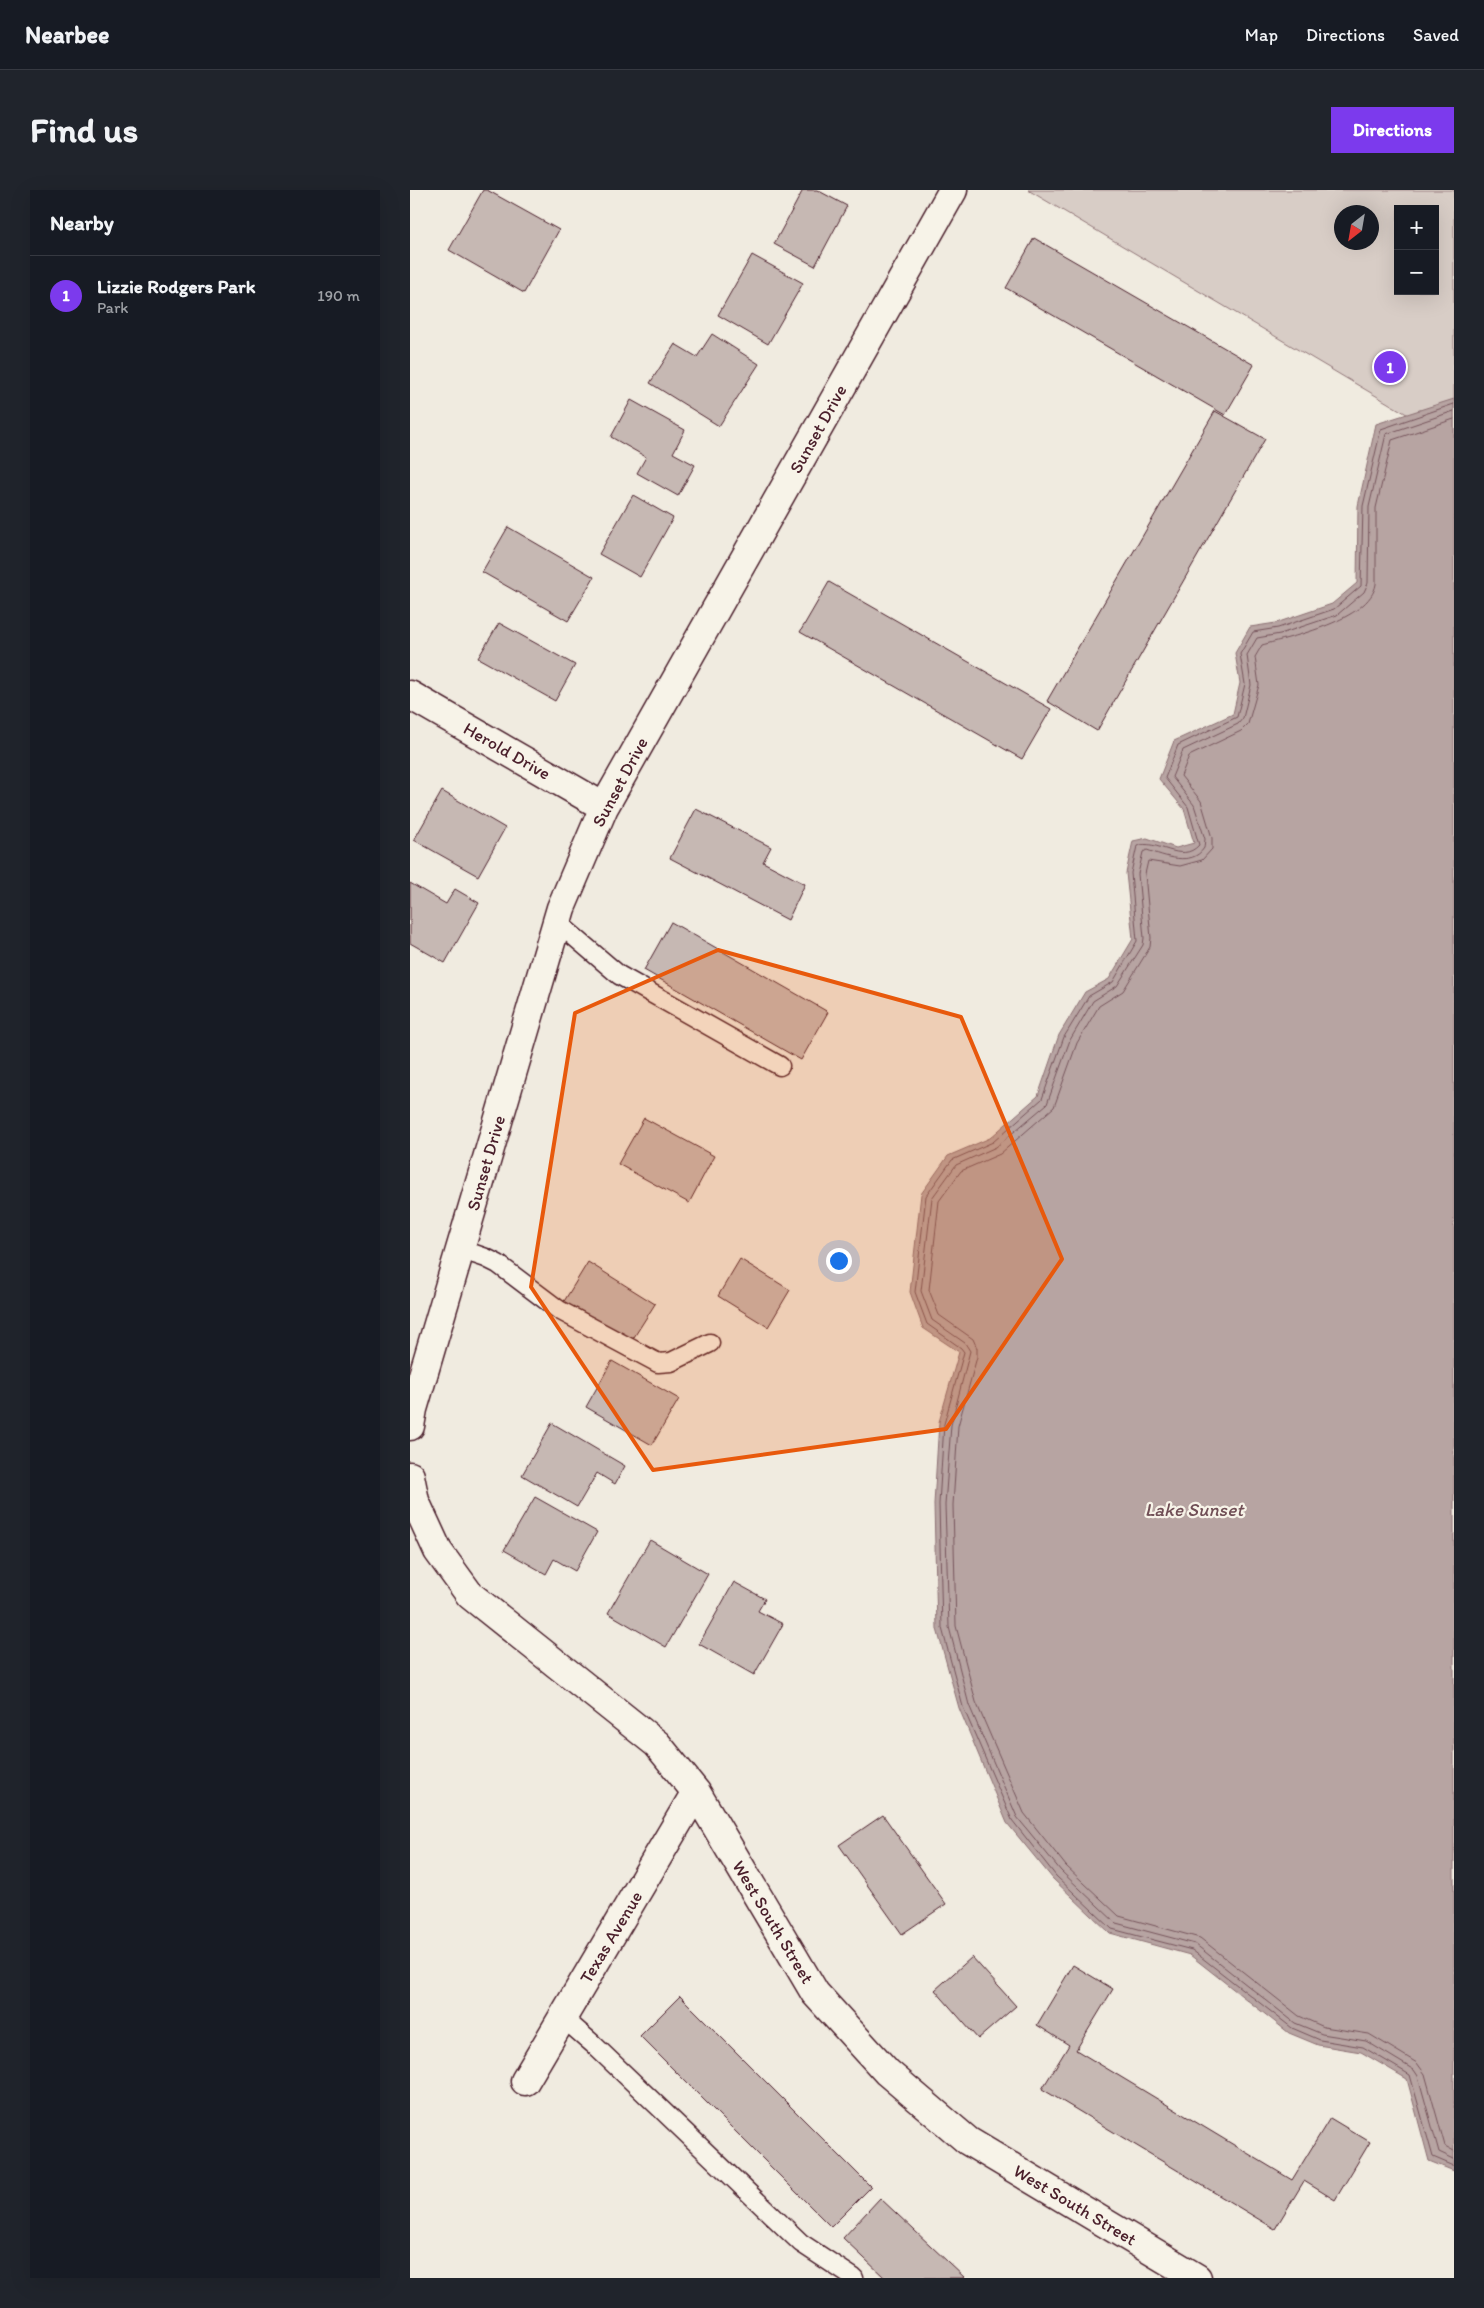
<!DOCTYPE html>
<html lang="en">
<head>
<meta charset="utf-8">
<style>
	body { margin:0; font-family:Itim,sans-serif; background:#20242c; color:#f1f3f6 }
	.controls { position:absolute; right:15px; top:15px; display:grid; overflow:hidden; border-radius:0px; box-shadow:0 5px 20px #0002 }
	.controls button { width:45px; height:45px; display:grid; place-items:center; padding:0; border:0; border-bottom:1px solid #363941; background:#171b24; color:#f1f3f6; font:25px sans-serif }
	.compass { position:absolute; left:924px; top:15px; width:45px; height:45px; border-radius:50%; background:#171b24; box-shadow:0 5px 20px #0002; rotate:211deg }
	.you { position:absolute; left:428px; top:1070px; width:18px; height:18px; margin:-12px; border:4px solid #fff; border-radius:50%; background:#1a73e8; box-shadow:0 0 0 8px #1a73e833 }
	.badge { display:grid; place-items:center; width:32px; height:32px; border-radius:50%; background:#7c3aed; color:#fff; font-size:16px; font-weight:700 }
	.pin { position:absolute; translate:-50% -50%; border:2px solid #fff; box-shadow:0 1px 5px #0006 }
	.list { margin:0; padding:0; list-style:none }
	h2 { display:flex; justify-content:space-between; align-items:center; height:65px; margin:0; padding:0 20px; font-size:21px }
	h2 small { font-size:16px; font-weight:400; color:#9ea1a6 }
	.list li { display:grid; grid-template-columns:32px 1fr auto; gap:15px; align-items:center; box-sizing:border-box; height:80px; padding:0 20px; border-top:1px solid #363941 }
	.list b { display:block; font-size:19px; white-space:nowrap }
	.list p { margin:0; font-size:16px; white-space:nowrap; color:#9ea1a6 }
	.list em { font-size:16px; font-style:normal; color:#9ea1a6 }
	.map { position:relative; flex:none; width:1044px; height:2088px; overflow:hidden; border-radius:0px }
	header { display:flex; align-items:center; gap:30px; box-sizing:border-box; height:70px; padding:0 25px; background:#171b24; border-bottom:1px solid #363941 }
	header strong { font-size:24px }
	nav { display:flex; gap:28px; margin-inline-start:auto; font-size:18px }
	.intro { display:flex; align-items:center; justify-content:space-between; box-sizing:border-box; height:120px; padding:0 30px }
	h1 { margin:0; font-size:35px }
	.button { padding:12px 22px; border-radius:0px; background:#7c3aed; color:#fff; font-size:18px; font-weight:700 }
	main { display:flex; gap:30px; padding:0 30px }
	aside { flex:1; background:#171b24; border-radius:0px; box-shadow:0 5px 20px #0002 }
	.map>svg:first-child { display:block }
	.green { fill:#d8cdc6; stroke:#917678; fill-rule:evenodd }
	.water { fill:#b7a4a2; stroke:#8b6f72 }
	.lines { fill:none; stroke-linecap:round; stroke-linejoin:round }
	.shore { stroke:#76545b; stroke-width:1 }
	.building { fill:#c6b8b3; stroke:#4a1f2b }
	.service-casing { stroke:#4a1f2b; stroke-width:21 }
	.minor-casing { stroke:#4a1f2b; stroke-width:31 }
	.service { stroke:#f7f3e8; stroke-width:18 }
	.minor { stroke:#f7f3e8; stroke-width:28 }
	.marked { fill:#e8590c; fill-opacity:0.2; stroke:#e8590c; stroke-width:4; stroke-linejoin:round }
	.labels { text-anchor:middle; stroke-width:4.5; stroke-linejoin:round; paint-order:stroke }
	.street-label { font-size:18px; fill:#4a1f2b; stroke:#f7f3e8 }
	.water-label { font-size:19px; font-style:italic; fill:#704e55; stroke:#f7f3e8 }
</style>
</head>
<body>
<header>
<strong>Nearbee</strong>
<nav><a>Map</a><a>Directions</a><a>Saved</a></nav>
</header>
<div class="intro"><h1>Find us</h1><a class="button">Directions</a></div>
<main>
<aside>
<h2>Nearby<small></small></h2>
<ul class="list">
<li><span class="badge">1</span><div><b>Lizzie Rodgers Park</b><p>Park</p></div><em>190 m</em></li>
</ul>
</aside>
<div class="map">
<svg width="1044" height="2088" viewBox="0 0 1044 2088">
	<rect width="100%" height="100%" fill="#f0ebe0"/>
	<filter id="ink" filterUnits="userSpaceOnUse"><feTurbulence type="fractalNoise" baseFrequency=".02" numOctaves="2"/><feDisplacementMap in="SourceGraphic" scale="10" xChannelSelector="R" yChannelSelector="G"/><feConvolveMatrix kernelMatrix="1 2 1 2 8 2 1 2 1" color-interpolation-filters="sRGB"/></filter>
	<g filter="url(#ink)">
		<path class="green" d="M618 0H1044V252ZM988 19H1025V101H988ZM932 22H962V52H932Z"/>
		<path class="water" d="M1044 209V1981L1019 1971 997 1889 951 1862 908 1855 879 1843 780 1765 700 1743 643 1689 597 1633 549 1518 527 1439 524 1314 529 1232 549 1162 513 1138 500 1102 511 1004 538 966 580 948 628 906 649 845 675 802 699 789 723 749 716 683 723 651 737 648 766 658 784 653 774 619 749 589 764 551 823 524 830 493 825 463 840 437 866 433 922 414 947 393 948 316 966 234Z"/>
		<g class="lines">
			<path class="shore" d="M1044 214 971 239 953 316 951 396 924 419 868 438 843 442 830 464 835 494 827 527 768 555 755 588 778 617 789 655C771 675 747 648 727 656L721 683 727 751 703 792 679 806 654 847 632 909 583 952 542 970 516 1006 505 1102 517 1134 551 1158 554 1162 534 1234 529 1314 532 1438 553 1517 602 1630 646 1686 702 1739 782 1760 882 1838 910 1850 953 1857 1000 1885 1023 1967 1044 1976
				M1044 221 976 244 959 317 958 393 954 402 927 425 870 444 847 448 837 465 841 495 833 528 828 534 773 560 762 587 784 615 795 649 794 658C782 677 754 666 737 660L733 662 728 684 734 748 733 755 707 796 683 811 660 850 637 914 586 957 546 975 522 1008 511 1101 522 1130 555 1153 560 1161 541 1235 535 1315 539 1437 559 1515 607 1627 651 1681 706 1733 785 1754 885 1833 912 1844 956 1851 1004 1880 1008 1886 1029 1962 1044 1969
				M1044 229 982 250 966 318V394C960 430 881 447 852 455L845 467 849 495 838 534 831 541 779 566 771 586 791 611 802 648V659L792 670 770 676 738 671 735 684 741 748 740 757 713 801 689 816 667 853 644 917 590 964 551 981 529 1011 519 1100 529 1125 563 1149 567 1158V1167L548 1236 543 1315 546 1436 566 1512 614 1623 656 1676 709 1726 790 1748 889 1826 914 1837 959 1844 1007 1873 1015 1884 1035 1956 1044 1961"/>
		</g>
		<path class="building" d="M73 0H77L149 40 114 103 39 60Z
			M393 0H407L437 16 405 76 364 54Z
			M624 48 844 175 815 225 596 98Z
			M342 65 393 93 358 154 308 125Z
			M302 144 349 174 309 236 240 193 265 154 287 167Z
			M221 210 275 240 263 263 285 275 268 306 227 283 236 267 201 247Z
			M805 221 855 249 687 541 637 511Z
			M223 305 263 328 230 387 189 364Z
			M98 337 184 387 158 431 72 382Z
			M419 392 641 519 612 569 390 442Z
			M89 433 165 475 145 511 68 468Z
			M32 601 95 638 68 686 4 650Z
			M286 619 361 657 353 672 395 694 378 730 260 668Z
			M0 693 36 714 45 699 69 713 35 773 0 753Z
			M261 732 418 822 391 870 234 780Z
			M234 928 304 966 279 1013 208 974Z
			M330 1069 380 1100 358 1137 308 1106Z
			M178 1072 245 1114 219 1155 153 1113Z
			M202 1171 269 1209 242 1255 176 1217Z
			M142 1233 215 1276 205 1294 187 1283 167 1317 112 1285Z
			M125 1307 187 1342 165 1381 144 1369 136 1384 94 1360Z
			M240 1350 298 1384 256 1457 198 1423Z
			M324 1392 355 1409 348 1421 373 1434 344 1485 289 1454Z
			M473 1625 536 1714 492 1744 429 1655Z
			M562 1767 606 1816 568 1849 525 1800Z
			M663 1775 703 1799 666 1860 882 1990 920 1928 960 1952 925 2010 894 1991 865 2039 632 1899 659 1855 627 1835Z
			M270 1806 461 1997 421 2037 230 1846Z
			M470 2008 555 2088H475L433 2048Z"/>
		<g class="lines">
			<defs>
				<path id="service" d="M147 732 209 785 370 876
					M50 1059 76 1068 88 1074 149 1120 248 1173 261 1172 300 1153
					M152 1827 183 1854 391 2053 444 2088"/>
				<path id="minor" d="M0 505 194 617
					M0 1236 3 1219 151 718 194 617 543 0
					M0 1286 5 1311 28 1361 60 1405 247 1554 286 1602 405 1803 477 1882 558 1951 787 2088
					M115 1891 286 1602"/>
			</defs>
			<use href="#service" class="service-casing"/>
			<use href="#minor" class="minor-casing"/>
			<use href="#service" class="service"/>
			<use href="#minor" class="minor"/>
		</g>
	</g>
	<path class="marked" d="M308 760 551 827 652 1069 536 1239 243 1280 121 1097 165 823Z"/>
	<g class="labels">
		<g class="street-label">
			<text transform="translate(408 239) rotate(-61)" y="6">Sunset Drive</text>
			<text transform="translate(97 561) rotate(30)" y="6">Herold Drive</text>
			<text transform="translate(210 592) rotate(-62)" y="6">Sunset Drive</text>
			<text transform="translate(76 973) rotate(-74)" y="6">Sunset Drive</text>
			<text transform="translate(363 1732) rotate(59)" y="6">West South Street</text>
			<text transform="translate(201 1747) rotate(-59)" y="6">Texas Avenue</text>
			<text transform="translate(665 2015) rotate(31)" y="6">West South Street</text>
		</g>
		<g class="water-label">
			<text x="784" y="1326">Lake Sunset</text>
		</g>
	</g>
</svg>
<div class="controls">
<button>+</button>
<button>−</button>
</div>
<svg class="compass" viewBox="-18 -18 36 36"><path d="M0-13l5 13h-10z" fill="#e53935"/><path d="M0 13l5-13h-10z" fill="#9ea1a6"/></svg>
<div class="you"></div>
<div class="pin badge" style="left:980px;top:177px">1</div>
</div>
</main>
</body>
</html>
